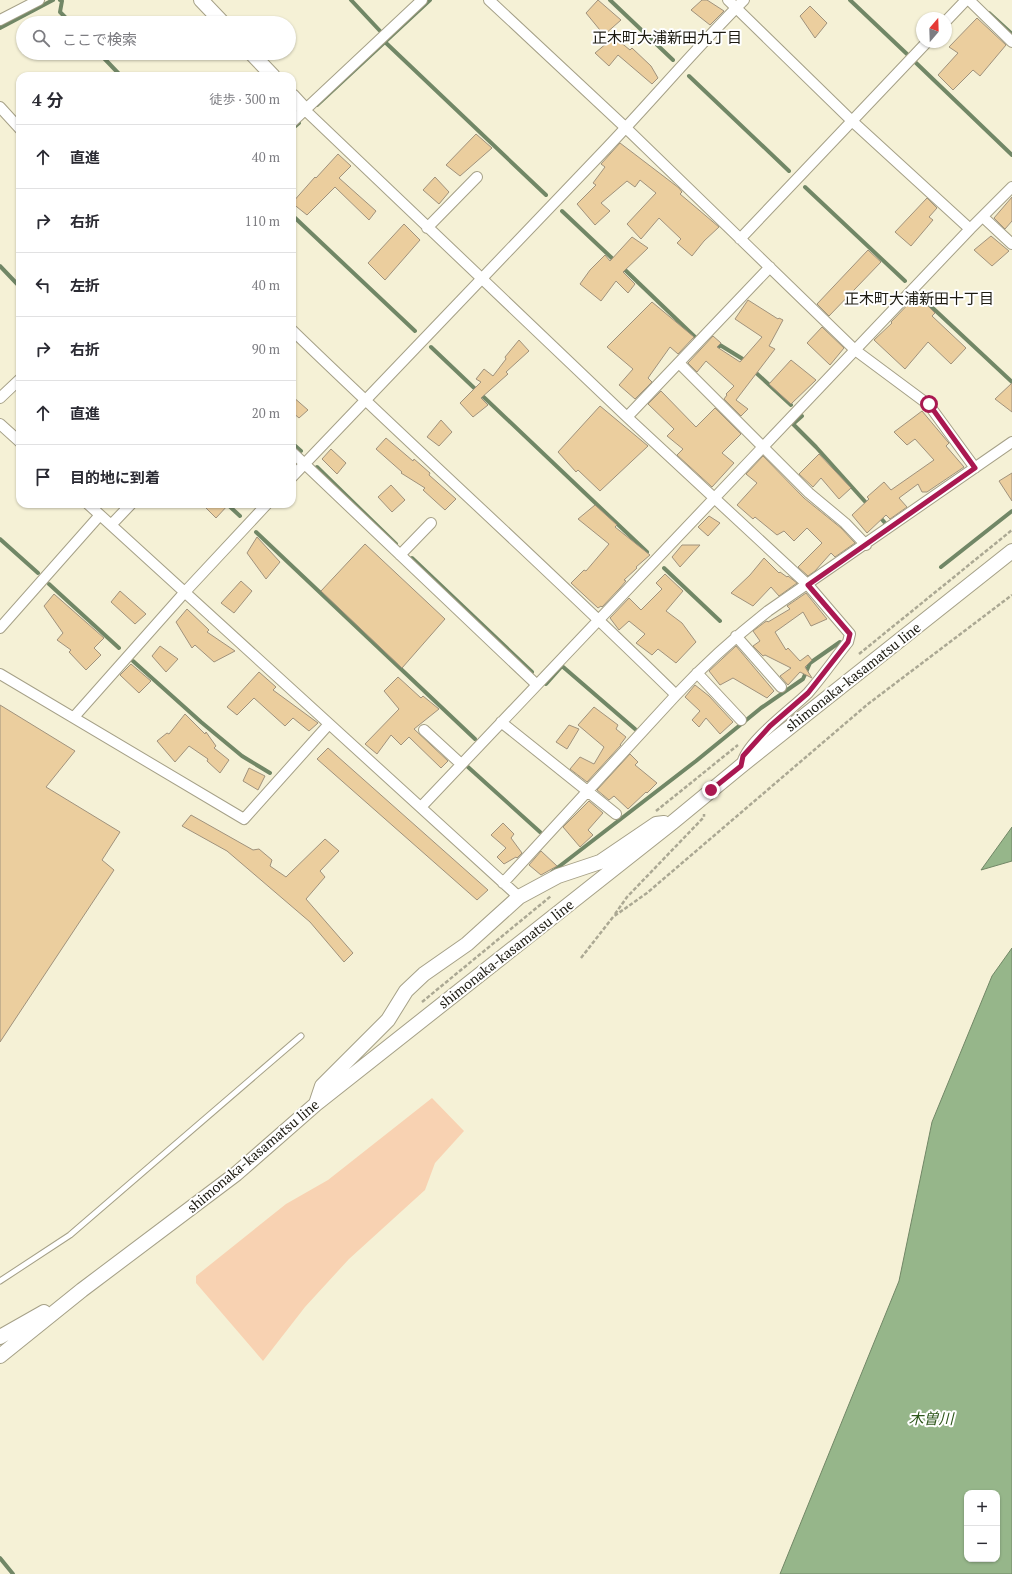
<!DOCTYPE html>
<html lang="ja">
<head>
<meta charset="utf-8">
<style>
	body { margin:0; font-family:"PT Serif","Noto Sans JP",serif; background:#f2f2f3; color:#2b2b33 }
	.controls { position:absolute; right:12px; bottom:12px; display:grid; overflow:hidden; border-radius:8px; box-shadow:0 1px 3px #0004 }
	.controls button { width:36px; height:36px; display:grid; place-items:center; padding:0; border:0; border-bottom:1px solid #e1e1e2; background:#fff; color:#2b2b33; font:20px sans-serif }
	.compass { position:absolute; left:916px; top:12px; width:36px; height:36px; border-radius:50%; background:#fff; box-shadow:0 1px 3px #0004; rotate:19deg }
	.stop { position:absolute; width:12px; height:12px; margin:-9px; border:3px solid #aa1851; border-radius:50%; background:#fff }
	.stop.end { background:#aa1851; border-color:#fff; box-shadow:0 1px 4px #0008 }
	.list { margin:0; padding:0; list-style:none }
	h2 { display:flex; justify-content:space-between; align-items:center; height:52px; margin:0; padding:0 16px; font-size:17px }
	h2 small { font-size:13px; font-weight:400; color:#7c7c81 }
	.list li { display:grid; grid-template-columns:26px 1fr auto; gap:12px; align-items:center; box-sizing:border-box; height:64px; padding:0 16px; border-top:1px solid #e1e1e2 }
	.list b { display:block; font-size:15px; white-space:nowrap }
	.list em { font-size:13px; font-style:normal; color:#7c7c81 }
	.icon { flex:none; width:22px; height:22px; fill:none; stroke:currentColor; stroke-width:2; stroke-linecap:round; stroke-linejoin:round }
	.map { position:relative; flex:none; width:1012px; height:1574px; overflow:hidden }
	.search { position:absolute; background:#fff; box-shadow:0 1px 3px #0004; left:16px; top:16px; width:280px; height:44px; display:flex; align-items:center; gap:10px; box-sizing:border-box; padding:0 14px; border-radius:22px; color:#7c7c81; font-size:15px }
	.panel { position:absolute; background:#fff; box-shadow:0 1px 3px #0004; left:16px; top:72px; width:280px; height:436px; border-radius:12px }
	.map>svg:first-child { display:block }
	.green { fill:#f8d2b2 }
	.water { fill:#96b68a; stroke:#718766; fill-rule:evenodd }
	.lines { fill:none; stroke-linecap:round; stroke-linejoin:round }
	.stream { stroke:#718766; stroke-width:4 }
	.building { fill:#ebce9e; stroke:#a0927c }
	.lane-casing { stroke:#a5a087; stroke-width:7 }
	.street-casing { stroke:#a5a087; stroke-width:12 }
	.secondary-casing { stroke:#a5a087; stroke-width:16 }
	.path { stroke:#aba893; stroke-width:2.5; stroke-dasharray:4 2; stroke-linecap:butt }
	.lane { stroke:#fff; stroke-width:5 }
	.street { stroke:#fff; stroke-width:10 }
	.secondary { stroke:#fff; stroke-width:14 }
	.route { stroke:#aa1851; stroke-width:5 }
	.labels { text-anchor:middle; stroke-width:4; stroke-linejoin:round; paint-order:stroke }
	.street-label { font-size:14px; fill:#1c1a11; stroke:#fff }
	.neighbourhood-label { font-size:15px; fill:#1c1a11; stroke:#fff }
	.water-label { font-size:15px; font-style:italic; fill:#2f581c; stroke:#fff }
</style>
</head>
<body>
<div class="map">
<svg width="1012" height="1574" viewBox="0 0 1012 1574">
	<rect width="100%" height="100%" fill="#f5f1d6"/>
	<path class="green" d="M432 1098 464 1131 435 1163 425 1190 349 1259 305 1307 263 1361 196 1283V1276L286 1204 328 1180Z"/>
	<path class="water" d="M1012 827V861L981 870Z
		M1012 948V1574H780L899 1281 932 1122 992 976ZM967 1493H997V1559H967Z"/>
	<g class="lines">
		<path class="stream" d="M60 0 62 1 60 12 71 23
			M351 0 381 32
			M610 0 673 60
			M850 0 908 55
			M989 13 1012 34
			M0 28 53 0
			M385 42 546 195
			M99 53 121 76
			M913 60 1012 155
			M689 76 789 171
			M317 105 430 0
			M292 129 299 123
			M805 187 905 281
			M562 211 615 261
			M292 215 415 331
			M0 266 20 287
			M622 267 695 337
			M921 297 1012 382
			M431 347 647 552
			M716 351 720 345 746 361
			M753 370 791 405
			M802 416 793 424 816 447 869 506
			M292 443 301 451
			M317 467 396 544
			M227 504 240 516
			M878 515 886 524
			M256 532 475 739
			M0 539 38 573
			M412 558 532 672
			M941 567 1012 511
			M664 568 720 621
			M49 584 119 648
			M133 661 201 722 242 756 270 773
			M546 684 562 666 635 729
			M468 767 540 832
			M552 872 696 761 761 708 803 679 810 663 840 642
			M0 1558 13 1574"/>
	</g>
	<path class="building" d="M598 0 621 20 604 35 586 13Z
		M702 0H707L724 11 710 25 691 10Z
		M810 6 827 23 815 38 800 16Z
		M977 18 1006 45 980 76 973 70 953 90 938 75 958 53 949 47Z
		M614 37 630 50 632 48 651 66 658 78 652 84 618 55 609 66 595 53Z
		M476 134 492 148 460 176 446 165Z
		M620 143 679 188 682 192 680 194 719 227 704 241 692 256 677 243 681 239 659 218 641 239 627 224 656 193 640 180 635 187 627 181 601 203 610 211 595 225 577 204 596 185 593 183 605 167 601 164Z
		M338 154 351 166 339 178 376 211 369 220 335 187 307 215 292 203 315 177 316 178Z
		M435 177 449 192 439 204 423 190Z
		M1012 197V221L1005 229 994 218Z
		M927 198 937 208 929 217 933 220 911 246 895 232Z
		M404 224 420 240 385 280 368 263Z
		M991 236 1009 251 992 266 974 250Z
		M632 237 648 248 623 272 635 284 628 293 616 281 601 301 580 284 590 270 605 255 610 261Z
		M868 250 881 262 829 316 817 304Z
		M917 295 935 313 932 316 966 348 951 364 928 342 905 369 874 340 892 323 891 322Z
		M748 300 778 319 779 318 783 320 769 346 775 349 736 400 748 409 741 416 724 399 727 395 726 394 734 386 706 361 697 372 688 363 713 336 721 343 717 347 740 362 762 337 735 319Z
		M652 302 694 337 678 354 670 347 648 378 652 382 635 399 619 385 633 369 607 347Z
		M822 327 844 348 830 365 807 343Z
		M519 340 529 351 506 372 508 374 481 398 488 405 473 417 460 403 481 382 476 379 484 369 493 376 506 359 505 357Z
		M791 360 816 380 791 404 769 384Z
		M1012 383V412L995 399Z
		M661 391 696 427 715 408 741 434 722 453 734 463 712 487 677 455 683 449 667 436 674 429 648 404Z
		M292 396 308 410 299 418 292 412Z
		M600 406 648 446 600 491 578 470 576 472 558 452Z
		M922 411 948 442 949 443 946 446 964 467 927 492H922L918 484 899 498 907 507 890 519 886 515 867 533 852 515 869 499 867 497 884 482 891 490 934 460 915 439 907 445 894 432Z
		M441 420 452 432 439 446 427 437Z
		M386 438 413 461 414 459 430 473 429 475 456 499 445 510 423 490 425 488 401 473 402 472 376 449Z
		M331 449 346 463 337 474 322 459Z
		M819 454 851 488 839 499 821 478 813 487 799 474Z
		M763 456 804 498 841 528 855 543 835 557 831 553 815 571 808 576 798 567 822 543 807 528 794 541 784 531 777 535 755 517 753 519 737 505 757 483 746 474Z
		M1012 473V501L999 481Z
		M391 485 405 500 392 512 378 497Z
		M202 504H229L216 518Z
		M595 505 617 525 615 527 650 555 636 567 637 568 624 580 626 581 620 588 602 607 601 606 598 608 571 583 584 570 586 571 609 544 578 519Z
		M709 516 720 523 708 536 698 527Z
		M257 537 280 562 266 579 247 553Z
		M365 544 445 619 402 668 321 591Z
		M682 545H700L680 567 672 557Z
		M764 558 779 573 780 572 787 577 788 576 797 583 779 596 771 587 753 606 731 593 750 575Z
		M665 574 683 591 666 611 682 623 696 642 676 663 658 649 652 655 636 643 645 634 629 621 619 630 610 618 629 598 641 610 662 589 656 583Z
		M241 581 252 591 234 613 221 603Z
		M120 591 146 614 135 624 111 602Z
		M806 593 827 619 811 626 803 612 775 632 786 650 788 648 800 661 808 655 812 660 805 667 812 678 800 672 788 685 780 676 791 668 765 655 763 656 753 646 760 641 753 631 765 622 767 621 768 622 790 609 787 606Z
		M54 594 104 638 94 648 101 655 86 670 69 652 71 650 57 640 63 633 44 606Z
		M187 609 209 630 207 632 235 651 214 662 195 645 192 648 176 622Z
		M160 646 178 659 166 672 152 656Z
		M736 646 774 691 767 698 733 678 720 685 709 671Z
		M131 664 151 681 139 693 120 675Z
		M259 672 276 687 273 690 318 723 309 731 293 718 285 726 254 698 237 715 227 707Z
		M398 677 421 698 423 696 439 709 414 729 448 761 441 768 409 737 401 745 391 735 377 754 365 744 399 709 384 691Z
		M695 685 709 696 733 722 720 734 706 718 699 727 692 720 700 711 685 697Z
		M0 705 75 751 46 787 120 832 102 860 114 870 0 1042Z
		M594 707 618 725 616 729 626 737 620 745H621L587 782 570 769 580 757 594 764 604 747 578 725Z
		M185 714 205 734 206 732 216 746 214 748 229 760 220 773 207 761 208 759 189 746 175 762 157 741 167 733 169 734Z
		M569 725 579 729 567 749 556 742Z
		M328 748 488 890 477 900 317 759Z
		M630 754 638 762 635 765 657 783 647 793 646 792 628 809 614 796 609 800 597 790Z
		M249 768 265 776 258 790 243 781Z
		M589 801 603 813 588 830 593 835 580 847 563 827Z
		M191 815 253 850 259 849 272 860 270 866 286 877 325 839 339 851 320 871 325 877 306 899 353 953 344 962 310 922 227 851 182 826Z
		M503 823 514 834 511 838 522 853 517 858 516 857 504 864 497 857 506 848 491 835Z
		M541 851 557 866 541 875 529 865Z"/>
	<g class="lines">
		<defs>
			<path id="lane" d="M0 1281 70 1235 301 1036"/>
			<path id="street" d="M489 0 626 128 855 350 929 405 975 468
				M728 0 852 121 970 229
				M969 0 1012 42
				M0 20 39 0
				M946 21 966 0
				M0 107 20 129
				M305 110 627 417 808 585 850 634 848 642C835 658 822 677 808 693 791 710 746 742 742 764
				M292 122 422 0
				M983 217 1012 244
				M427 228 477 177
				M740 239 927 42
				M292 330C419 453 550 571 676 695
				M679 363 809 493 845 523 866 545
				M0 398 20 379
				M627 417 770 267
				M0 424 20 442
				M292 452 536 684
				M292 477C394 369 498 263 600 155 649 104 694 50 744 0
				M88 504 519 897
				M111 525 131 504
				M400 555 431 523
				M0 628 100 515
				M736 636 781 687
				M697 673 741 720
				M0 674 244 819 329 724
				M74 717 184 593 267 504
				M501 722 616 814
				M424 730 461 764
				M421 807 970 229 1012 187
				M503 883 676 695C705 664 735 637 768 611L1012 442"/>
			<path id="secondary" d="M201 0 223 23
				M251 53 273 76
				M292 96 305 110
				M316 1104 322 1086 388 1020 406 991 424 974 467 944 519 897 558 876 600 862 656 824 664 823
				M0 1337 44 1312
				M0 1356 82 1290 236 1174 316 1104 673 822 741 766 1012 551"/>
		</defs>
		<use href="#lane" class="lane-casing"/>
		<use href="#street" class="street-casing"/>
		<use href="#secondary" class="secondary-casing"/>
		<path class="path" d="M859 654 1012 530
			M656 811 738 745
			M615 914 627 897 704 817V814
			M581 958 613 917 647 893 868 704 1012 595
			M422 1002 551 896"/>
		<use href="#lane" class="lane"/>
		<use href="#street" class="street"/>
		<use href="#secondary" class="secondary"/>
	</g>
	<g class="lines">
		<path class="route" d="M711 790 741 766 743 756 770 726 808 693 848 642 850 634 808 585 975 468 929 404"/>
	</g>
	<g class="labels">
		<g class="street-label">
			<text transform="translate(853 677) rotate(-38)" y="5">shimonaka-kasamatsu line</text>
			<text transform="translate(506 954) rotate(-38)" y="5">shimonaka-kasamatsu line</text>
			<text transform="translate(253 1156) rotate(-40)" y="5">shimonaka-kasamatsu line</text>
		</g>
		<g class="neighbourhood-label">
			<text x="667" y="43">正木町大浦新田九丁目</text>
			<text x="919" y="304">正木町大浦新田十丁目</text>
		</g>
		<g class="water-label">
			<text x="931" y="1424">木曽川</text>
		</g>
	</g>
</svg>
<div class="controls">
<button>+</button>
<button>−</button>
</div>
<svg class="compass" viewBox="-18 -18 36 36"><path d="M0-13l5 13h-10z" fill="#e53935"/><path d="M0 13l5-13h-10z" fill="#7c7c81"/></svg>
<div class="stop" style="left:929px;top:404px"></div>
<div class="stop end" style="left:711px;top:790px"></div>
<div class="search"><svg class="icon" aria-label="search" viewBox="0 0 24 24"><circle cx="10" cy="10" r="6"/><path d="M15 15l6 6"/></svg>ここで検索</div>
<section class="panel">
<h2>4 分<small>徒歩 · 300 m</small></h2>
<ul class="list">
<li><svg class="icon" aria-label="ahead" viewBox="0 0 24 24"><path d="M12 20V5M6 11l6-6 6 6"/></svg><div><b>直進</b></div><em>40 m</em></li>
<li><svg class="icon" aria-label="right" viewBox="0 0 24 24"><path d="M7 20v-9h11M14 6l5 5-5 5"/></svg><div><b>右折</b></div><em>110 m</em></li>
<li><svg class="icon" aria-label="left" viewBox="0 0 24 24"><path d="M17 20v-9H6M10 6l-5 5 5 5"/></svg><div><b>左折</b></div><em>40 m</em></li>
<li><svg class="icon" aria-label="right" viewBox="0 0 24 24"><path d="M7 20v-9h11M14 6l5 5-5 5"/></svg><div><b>右折</b></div><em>90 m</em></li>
<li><svg class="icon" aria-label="ahead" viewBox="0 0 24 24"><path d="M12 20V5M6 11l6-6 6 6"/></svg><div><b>直進</b></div><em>20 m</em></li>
<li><svg class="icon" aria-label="arrive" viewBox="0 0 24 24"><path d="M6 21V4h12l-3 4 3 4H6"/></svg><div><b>目的地に到着</b></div></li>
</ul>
</section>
</div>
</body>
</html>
